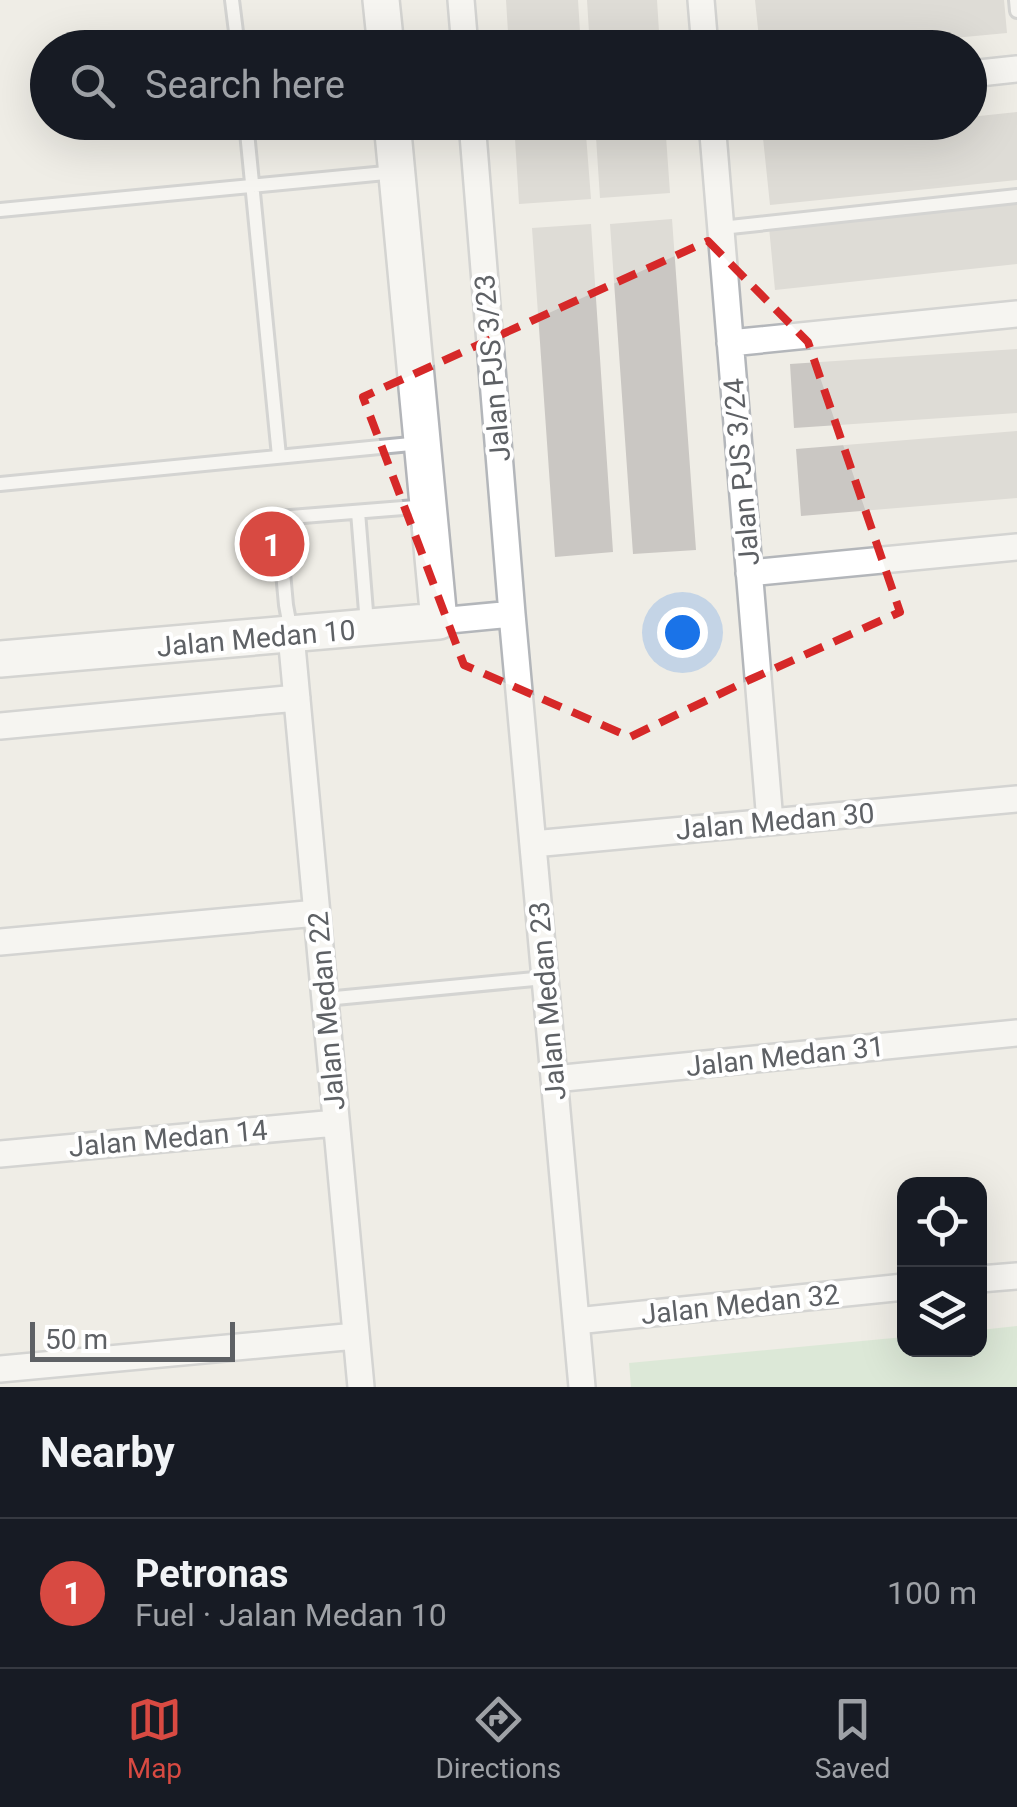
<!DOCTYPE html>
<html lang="en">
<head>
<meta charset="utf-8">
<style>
	body { margin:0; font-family:Roboto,sans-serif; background:#20242c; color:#f1f3f6 }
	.controls { position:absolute; right:30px; bottom:30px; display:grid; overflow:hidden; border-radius:20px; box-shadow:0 10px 40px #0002 }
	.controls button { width:90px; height:90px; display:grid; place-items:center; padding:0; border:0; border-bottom:2px solid #363941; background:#171b24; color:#f1f3f6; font:50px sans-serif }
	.scale { position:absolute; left:30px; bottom:25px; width:205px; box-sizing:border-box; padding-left:10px; border:5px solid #5e6165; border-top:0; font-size:28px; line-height:35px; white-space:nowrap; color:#5e6165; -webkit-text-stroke:8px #fff; paint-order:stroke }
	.you { position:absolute; left:682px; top:632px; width:35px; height:35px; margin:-25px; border:8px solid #fff; border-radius:50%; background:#1a73e8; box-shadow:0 0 0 15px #1a73e833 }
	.badge { display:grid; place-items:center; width:65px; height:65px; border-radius:50%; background:#d84a42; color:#fff; font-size:32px; font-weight:700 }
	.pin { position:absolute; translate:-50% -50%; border:5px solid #fff; box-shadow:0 2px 10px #0006 }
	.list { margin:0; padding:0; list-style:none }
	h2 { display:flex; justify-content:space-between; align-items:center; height:130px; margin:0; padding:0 40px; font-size:42px }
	h2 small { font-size:32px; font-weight:400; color:#9ea1a6 }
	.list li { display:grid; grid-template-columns:65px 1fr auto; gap:30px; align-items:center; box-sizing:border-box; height:150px; padding:0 40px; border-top:2px solid #363941 }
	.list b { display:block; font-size:38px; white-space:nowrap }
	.list p { margin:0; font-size:32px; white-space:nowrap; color:#9ea1a6 }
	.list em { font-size:32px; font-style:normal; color:#9ea1a6 }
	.icon { flex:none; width:55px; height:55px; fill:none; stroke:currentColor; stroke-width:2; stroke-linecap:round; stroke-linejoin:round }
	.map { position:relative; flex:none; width:1017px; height:1387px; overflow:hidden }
	.search { position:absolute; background:#171b24; box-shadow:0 10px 40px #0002; left:30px; right:30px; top:30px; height:110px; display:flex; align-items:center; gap:25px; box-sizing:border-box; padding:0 35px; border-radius:55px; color:#9ea1a6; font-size:38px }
	.sheet { height:280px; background:#171b24 }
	nav { display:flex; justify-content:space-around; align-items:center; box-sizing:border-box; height:140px; border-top:2px solid #363941; background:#171b24; font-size:28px; color:#9ea1a6 }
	nav a { display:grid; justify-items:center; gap:5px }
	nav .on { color:#d84a42 }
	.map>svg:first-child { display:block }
	.green { fill:#c6e3c5 }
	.building { fill:#cac7c3 }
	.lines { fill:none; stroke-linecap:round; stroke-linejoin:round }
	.lane-casing { stroke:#b3b6ba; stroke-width:18 }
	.street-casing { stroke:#b3b6ba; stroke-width:30 }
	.secondary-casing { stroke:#b3b5b9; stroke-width:40 }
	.lane { stroke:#fff; stroke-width:12 }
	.street { stroke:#fff; stroke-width:25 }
	.secondary { stroke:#fff; stroke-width:35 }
	.marked { fill:none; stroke:#d62828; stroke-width:8; stroke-dasharray:20 12; stroke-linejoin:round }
	.labels { text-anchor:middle; stroke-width:8; stroke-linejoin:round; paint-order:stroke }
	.street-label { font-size:28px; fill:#5e6165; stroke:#fff }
</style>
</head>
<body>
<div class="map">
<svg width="1017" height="1387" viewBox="0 0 1017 1387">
	<rect width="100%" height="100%" fill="#efede6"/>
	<path class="green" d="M1017 1326V1387H631L629 1363 904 1337V1350H980V1330Z"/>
	<path class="building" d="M506 0H578L581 48H509Z
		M587 0H657L660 48H590Z
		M755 0H1004L1007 33 847 48H760Z
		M1017 112V180L770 205 763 138 913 122H970V117Z
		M514 122H585L591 199 519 204Z
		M595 122H665L670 193 600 198Z
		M1017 200V264L775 290 769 227Z
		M672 219 696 550 633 554 610 224Z
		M591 224 613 552 555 557 532 228Z
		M1017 349V413L794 428 790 364Z
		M1017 431V498L801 516 796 449Z"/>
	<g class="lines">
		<defs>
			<path id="lane" d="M232 0 238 48
				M1016 0 1017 11
				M246 122 279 456
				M0 210 396 172
				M721 228 1017 196
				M0 484 421 443
				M358 512 367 624
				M291 632 286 605 278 518 428 506
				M325 999 545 978"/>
			<path id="street" d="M461 0 465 48
				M701 0 705 48
				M970 74 1017 69
				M472 122 512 614 582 1387
				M712 122 770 822
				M730 343 1017 314
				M749 573 1017 547
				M439 621 512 614
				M291 635 361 1387
				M0 726 297 698
				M533 844 1017 799
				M0 942 317 913
				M554 1079 1017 1033
				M0 1154 336 1123
				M980 1279 1017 1276
				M576 1321 904 1287
				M0 1369 356 1336"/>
			<path id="secondary" d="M381 0 386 48
				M0 659 439 621 392 122"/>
		</defs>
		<use href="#lane" class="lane-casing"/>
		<use href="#street" class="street-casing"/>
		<use href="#secondary" class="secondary-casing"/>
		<use href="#lane" class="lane"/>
		<use href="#street" class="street"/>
		<use href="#secondary" class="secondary"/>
	</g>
	<path d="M0 0H1017V1387H0ZM708 241 808 342 900 612 749 680 630 737 464 665 363 397Z" fill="#efede6" fill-opacity=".55" fill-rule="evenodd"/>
	<path class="marked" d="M708 241 808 342 900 612 749 680 630 737 464 665 363 397Z"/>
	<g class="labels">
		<g class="street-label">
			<text transform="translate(492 368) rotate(-95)" y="10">Jalan PJS 3/23</text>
			<text transform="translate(741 472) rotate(-95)" y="10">Jalan PJS 3/24</text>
			<text transform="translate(256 638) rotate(-5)" y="10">Jalan Medan 10</text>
			<text transform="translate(775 821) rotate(-5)" y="10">Jalan Medan 30</text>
			<text transform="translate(547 1001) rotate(-95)" y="10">Jalan Medan 23</text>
			<text transform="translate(326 1011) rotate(-95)" y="10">Jalan Medan 22</text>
			<text transform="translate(785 1056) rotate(-6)" y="10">Jalan Medan 31</text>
			<text transform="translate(168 1138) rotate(-5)" y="10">Jalan Medan 14</text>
			<text transform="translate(740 1304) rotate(-6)" y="10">Jalan Medan 32</text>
		</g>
	</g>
</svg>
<div class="controls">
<button><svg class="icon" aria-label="locate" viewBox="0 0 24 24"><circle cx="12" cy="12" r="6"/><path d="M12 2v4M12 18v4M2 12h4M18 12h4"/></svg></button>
<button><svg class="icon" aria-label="layers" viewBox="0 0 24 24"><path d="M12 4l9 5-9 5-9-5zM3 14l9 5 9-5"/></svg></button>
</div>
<div class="scale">50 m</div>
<div class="you"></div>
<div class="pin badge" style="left:272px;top:544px">1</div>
<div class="search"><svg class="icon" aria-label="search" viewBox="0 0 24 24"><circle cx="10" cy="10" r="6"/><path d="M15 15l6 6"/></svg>Search here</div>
</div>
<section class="sheet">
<h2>Nearby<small></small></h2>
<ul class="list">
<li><span class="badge">1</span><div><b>Petronas</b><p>Fuel · Jalan Medan 10</p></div><em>100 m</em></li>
</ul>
</section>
<nav>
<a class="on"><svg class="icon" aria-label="map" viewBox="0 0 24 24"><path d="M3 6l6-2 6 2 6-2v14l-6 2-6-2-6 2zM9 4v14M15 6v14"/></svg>Map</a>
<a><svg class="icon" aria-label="directions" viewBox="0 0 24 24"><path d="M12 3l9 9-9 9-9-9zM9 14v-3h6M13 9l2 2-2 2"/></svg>Directions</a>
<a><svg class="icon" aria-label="saved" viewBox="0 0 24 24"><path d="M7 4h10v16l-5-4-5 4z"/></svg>Saved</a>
</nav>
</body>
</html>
